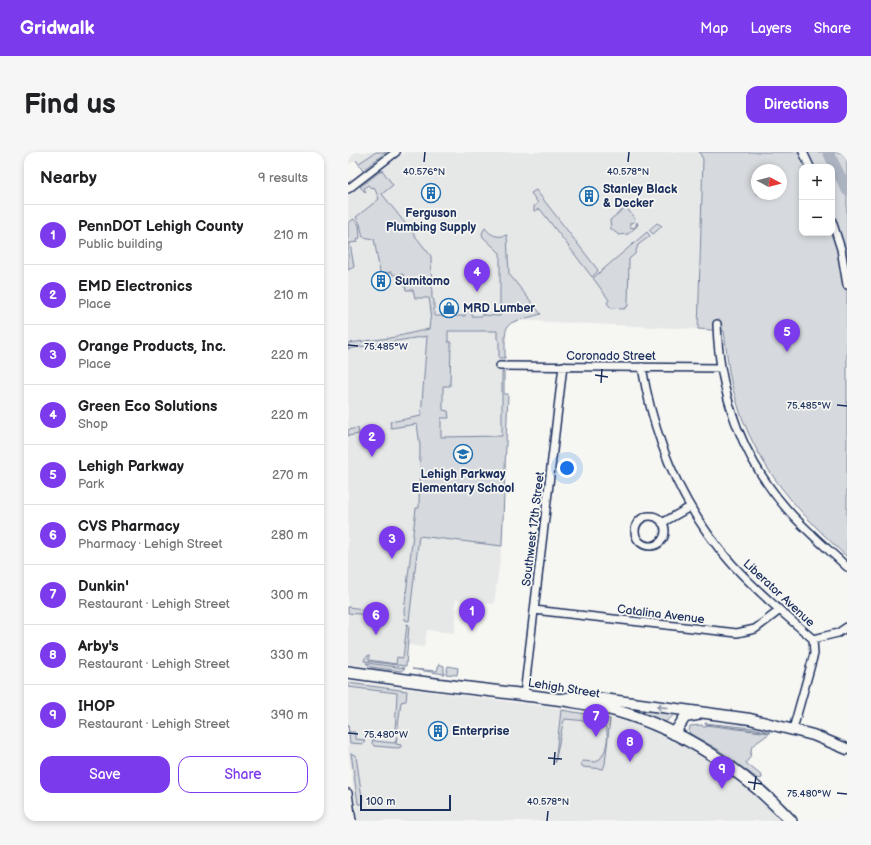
<!DOCTYPE html>
<html lang="en">
<head>
<meta charset="utf-8">
<style>
	body { margin:0; font-family:"Balsamiq Sans",sans-serif; background:#f6f6f6; color:#202124 }
	.controls { position:absolute; right:12px; top:12px; display:grid; overflow:hidden; border-radius:8px; box-shadow:0 2px 6px #0003 }
	.controls button { width:36px; height:36px; display:grid; place-items:center; padding:0; border:0; border-bottom:1px solid #e0e0e0; background:#fff; color:#202124; font:20px sans-serif }
	.compass { position:absolute; left:403px; top:12px; width:36px; height:36px; border-radius:50%; background:#fff; box-shadow:0 2px 6px #0003; rotate:97deg }
	.scale { position:absolute; left:12px; bottom:10px; width:91px; box-sizing:border-box; padding-left:4px; border:2px solid #1b2f5e; border-top:0; font-size:11px; line-height:14px; white-space:nowrap; color:#1b2f5e; -webkit-text-stroke:3px #f6f6f2; paint-order:stroke }
	.you { position:absolute; left:219px; top:316px; width:14px; height:14px; margin:-10px; border:3px solid #fff; border-radius:50%; background:#1a73e8; box-shadow:0 0 0 6px #1a73e833 }
	.badge { display:grid; place-items:center; width:26px; height:26px; border-radius:50%; background:#7c3aed; color:#fff; font-size:13px; font-weight:700 }
	.pin { position:absolute; translate:-50% -33px; filter:drop-shadow(0 1px 2px #0008) }
	.pin::after { content:''; position:absolute; top:21px; width:14px; height:12px; background:inherit; clip-path:polygon(0 0,100% 0,50% 100%) }
	.list { margin:0; padding:0; list-style:none }
	h2 { display:flex; justify-content:space-between; align-items:center; height:52px; margin:0; padding:0 16px; font-size:17px }
	h2 small { font-size:13px; font-weight:400; color:#757577 }
	.list li { display:grid; grid-template-columns:26px 1fr auto; gap:12px; align-items:center; box-sizing:border-box; height:60px; padding:0 16px; border-top:1px solid #e0e0e0 }
	.list b { display:block; font-size:15px; white-space:nowrap }
	.list p { margin:0; font-size:13px; white-space:nowrap; color:#757577 }
	.list em { font-size:13px; font-style:normal; color:#757577 }
	.actions { display:flex; gap:8px; padding:12px 16px }
	.actions a { flex:1; padding:9px 0; border:1px solid #7c3aed; border-radius:12px; text-align:center; font-size:14px; color:#7c3aed }
	.actions .main { background:#7c3aed; color:#fff }
	.map { position:relative; flex:none; width:499px; height:669px; overflow:hidden; border-radius:12px }
	header { display:flex; align-items:center; gap:24px; box-sizing:border-box; height:56px; padding:0 20px; background:#7c3aed; color:#fff }
	header strong { font-size:19px }
	nav { display:flex; gap:22px; margin-inline-start:auto; font-size:14px }
	.intro { display:flex; align-items:center; justify-content:space-between; box-sizing:border-box; height:96px; padding:0 24px }
	h1 { margin:0; font-size:28px }
	.button { padding:10px 18px; border-radius:12px; background:#7c3aed; color:#fff; font-size:14px; font-weight:700 }
	main { display:flex; gap:24px; padding:0 24px }
	aside { flex:1; background:#fff; border-radius:12px; box-shadow:0 2px 6px #0003 }
	.map>svg:first-child { display:block }
	.built { fill:#e6e7e7 }
	.green { fill:#d6d9dd; stroke:#78849e; fill-rule:evenodd }
	.lines { fill:none; stroke-linecap:round; stroke-linejoin:round }
	.river { stroke:#abb2c0; stroke-width:11 }
	.minor-casing { stroke:#1b2f5e; stroke-width:10 }
	.secondary-casing { stroke:#1b2f5e; stroke-width:13 }
	.primary-casing { stroke:#1b2f5e; stroke-width:14 }
	.minor { stroke:#f6f6f2; stroke-width:7 }
	.secondary { stroke:#f6f6f2; stroke-width:10 }
	.primary { stroke:#f6f6f2; stroke-width:11 }
	.oneway { stroke:#8892a8 }
	.ticks { fill:none; stroke:#1b2f5e; stroke-width:1.5 }
	.labels { text-anchor:middle; stroke-width:3.5; stroke-linejoin:round; paint-order:stroke }
	.poi-label { font-size:12px; font-weight:bold; fill:#1b2f5e; stroke:#f6f6f2; text-anchor:start }
	.street-label { font-size:12px; fill:#1b2f5e; stroke:#f6f6f2 }
	.ticks-label { font-size:10px; text-anchor:middle; fill:#1b2f5e; stroke:#f6f6f2; stroke-width:3.5; stroke-linejoin:round; paint-order:stroke }
</style>
</head>
<body>
<header>
<strong>Gridwalk</strong>
<nav><a>Map</a><a>Layers</a><a>Share</a></nav>
</header>
<div class="intro"><h1>Find us</h1><a class="button">Directions</a></div>
<main>
<aside>
<h2>Nearby<small>9 results</small></h2>
<ul class="list">
<li><span class="badge">1</span><div><b>PennDOT Lehigh County</b><p>Public building</p></div><em>210 m</em></li>
<li><span class="badge">2</span><div><b>EMD Electronics</b><p>Place</p></div><em>210 m</em></li>
<li><span class="badge">3</span><div><b>Orange Products, Inc.</b><p>Place</p></div><em>220 m</em></li>
<li><span class="badge">4</span><div><b>Green Eco Solutions</b><p>Shop</p></div><em>220 m</em></li>
<li><span class="badge">5</span><div><b>Lehigh Parkway</b><p>Park</p></div><em>270 m</em></li>
<li><span class="badge">6</span><div><b>CVS Pharmacy</b><p>Pharmacy · Lehigh Street</p></div><em>280 m</em></li>
<li><span class="badge">7</span><div><b>Dunkin'</b><p>Restaurant · Lehigh Street</p></div><em>300 m</em></li>
<li><span class="badge">8</span><div><b>Arby's</b><p>Restaurant · Lehigh Street</p></div><em>330 m</em></li>
<li><span class="badge">9</span><div><b>IHOP</b><p>Restaurant · Lehigh Street</p></div><em>390 m</em></li>
</ul>
<div class="actions"><a class="main">Save</a><a>Share</a></div>
</aside>
<div class="map">
<svg width="499" height="669" viewBox="0 0 499 669">
	<rect width="100%" height="100%" fill="#f6f6f2"/>
	<filter id="ink" filterUnits="userSpaceOnUse"><feTurbulence type="fractalNoise" baseFrequency=".025" numOctaves="2"/><feDisplacementMap in="SourceGraphic" scale="8" xChannelSelector="R" yChannelSelector="G"/><feConvolveMatrix kernelMatrix="1 2 1 2 8 2 1 2 1" color-interpolation-filters="sRGB"/></filter>
	<g filter="url(#ink)">
		<path class="built" d="M0 0H28L11 11 9 7 2 12 0 10Z
			M57 0H351L355 6 349 177 163 168 157 171 154 391 146 452 108 448 106 457H109L106 481 79 478 76 495 59 493 58 514 53 519 0 512V44Z
			M0 529 226 558 279 570 306 580 351 602 379 620 416 649 436 669H10L0 599Z"/>
		<path class="green" d="M28 0H38L15 18 8 8 11 11Z
			M351 0H499V405C452 361 414 322 392 260 388 247 383 233 381 219 379 206 378 192 376 179L350 177 355 7ZM454 15H484V81H454ZM409 18H433V42H409Z
			M34 18 45 33 34 42 83 104 84 146 86 148V164H117L118 155H123L124 164H134L135 155 137 154 138 156 135 158V163L152 164V101L135 85 134 81 137 76C143 84 150 86 159 83L161 122 193 162C155 173 157 166 157 206H151V188L149 187V179H100V190H103L102 234H95V258L100 259 101 266H93V285L154 284V220H156V242H160L154 392V394L71 384 61 469 57 468 56 459 68 356H71L72 294 69 272 43 276 42 270 73 264 79 184 0 197V191L42 186 81 177 83 159 81 146H67L65 138H58L55 122 45 123 44 120 36 121V125L33 126 26 87 15 85 12 72 8 65 31 47 26 35 23 36 20 33 16 36 18 41 12 35Z
			M188 38 250 118 249 120 244 125 192 57 186 59V54L190 51 183 41Z
			M278 55 287 67 286 70 282 71V75L287 76 289 70 290 73 280 82 271 83 263 77 262 68Z
			M6 67 11 73 12 86 9 87 10 90 2 91 6 115 0 118V71Z
			M309 71 314 74 305 82 301 78Z
			M299 80 302 84 290 93 287 102 281 107 280 154 276 157 263 156 259 151 261 148 245 126Z
			M10 276 11 282 0 284V278Z
			M0 455 23 458 30 461 31 464 0 461Z
			M59 472 61 473 58 514 16 509 17 506 21 503V508L48 512 49 505 55 506Z
			M18 511 57 516 53 519 23 515Z
			M91 512 96 514V522L64 517 89 519Z
			M100 514 110 516 109 523 98 522Z
			M0 531 59 539 58 549 53 550 49 582 47 581 49 541 0 535Z
			M279 555 325 562 326 563 317 570Z
			M213 558 250 564 249 570 217 567 215 571 207 611Z
			M252 565 262 567 257 612 255 617 235 615 233 612 234 609 248 610C259 605 265 575 252 570Z
			M357 571 405 576 422 580 357 572Z
			M0 573 1 580H7V587L16 588 17 582 16 592 2 591Z
			M354 573 355 575H358V573L422 581 404 594 402 605 398 611 414 624V626L410 627 371 598 341 581 342 574Z
			M26 583V589L47 591 49 584 48 592 53 593V595L50 596 26 594 24 591Z
			M3 601 8 604 15 652H10Z"/>
		<g class="lines">
			<path class="river" d="M480 0 499 38"/>
			<defs>
				<path id="minor" d="M455 0 462 15
					M0 37 48 0
					M484 69 493 97 499 133
					M369 172C371 240 393 304 438 356 456 377 478 395 499 415
					M152 214 373 216
					M294 215C306 288 334 356 384 412 409 439 437 463 465 487L466 502 445 577
					M287 379a15 15 0 1 1 30 0a15 15 0 1 1-30 0Z
					M314 371 342 355
					M186 458 389 481 407 477 432 458
					M465 487 490 481 499 475
					M176 543 215 214
					M0 641 4 669"/>
				<path id="secondary" d="M214 547 233 544 402 567 465 583 499 597
					M326 582 337 565 349 563"/>
				<path id="primary" d="M0 520C54 528 108 535 162 541 198 546 234 549 269 559 335 578 397 619 443 669"/>
			</defs>
			<use href="#minor" class="minor-casing"/>
			<use href="#secondary" class="secondary-casing"/>
			<use href="#primary" class="primary-casing"/>
			<use href="#minor" class="minor"/>
			<use href="#secondary" class="secondary"/>
			<use href="#primary" class="primary"/>
		</g>
		<defs><path id="oneway-shaft" d="M-6 0H5M1.5-3L5.5 0L1.5 3" fill="none" stroke-width="1.6" stroke-linecap="round" stroke-linejoin="round"/></defs>
		<use class="oneway" href="#oneway-shaft" transform="translate(314 555) rotate(-172)"/>
	</g>
	<path class="ticks" d="M76 10 77 0M280 10 281 0M0 193 10 194M247 223 260 225M253 231 254 217M489 253 499 254M0 581 10 582M200 606 214 607M206 613 207 600M400 630 414 632M406 638 408 624M489 641 499 642M199 669 200 659"/>
	<defs>
		<symbol id="building-ring" viewBox="-11 -11 22 22"><circle r="9.5" fill="#f6f6f2" stroke="#1f6fb2" stroke-width="1.5"/><path d="M-4-6H4V6H1V3H-1V6H-4ZM-2.5-4.3h1.7v1.8h-1.7ZM.8-4.3h1.7v1.8H.8ZM-2.5-1h1.7V.8h-1.7ZM.8-1h1.7V.8H.8Z" fill="#1f6fb2"/></symbol>
		<symbol id="shop-ring" viewBox="-11 -11 22 22"><circle r="9.5" fill="#f6f6f2" stroke="#1f6fb2" stroke-width="1.5"/><path d="M-5-2.5h2.3a2.7 3.5 0 0 1 5.4 0H5L5.5 6h-11ZM-1.5-2.5h3a1.5 2.3 0 0 0-3 0Z" fill="#1f6fb2"/></symbol>
		<symbol id="school-ring" viewBox="-11 -11 22 22"><circle r="9.5" fill="#f6f6f2" stroke="#1f6fb2" stroke-width="1.5"/><path d="M0-5L7-2L0 1L-7-2ZM-4 1L0 2.5L4 1V4Q0 6-4 4Z" fill="#1f6fb2"/></symbol>
	</defs>
	<g fill-rule="evenodd">
		<use href="#building-ring" x="72" y="30" width="22" height="22"/>
		<use href="#building-ring" x="230" y="33" width="22" height="22"/>
		<use href="#building-ring" x="22" y="118" width="22" height="22"/>
		<use href="#shop-ring" x="90" y="145" width="22" height="22"/>
		<use href="#school-ring" x="104" y="291" width="22" height="22"/>
		<use href="#building-ring" x="79" y="568" width="22" height="22"/>
	</g>
	<g class="labels">
		<g class="poi-label">
			<text x="255" y="41">Stanley Black<tspan x="255" dy="14">&amp; Decker</tspan></text>
			<text x="83" y="65" text-anchor="middle">Ferguson<tspan x="83" dy="14">Plumbing Supply</tspan></text>
			<text x="47" y="133">Sumitomo</text>
			<text x="115" y="160">MRD Lumber</text>
			<text x="115" y="326" text-anchor="middle">Lehigh Parkway<tspan x="115" dy="14">Elementary School</tspan></text>
			<text x="104" y="583">Enterprise</text>
		</g>
		<g class="street-label">
			<text x="263" y="208">Coronado Street</text>
			<text transform="translate(185 377) rotate(-83)" y="4">Southwest 17th Street</text>
			<text transform="translate(431 441) rotate(43)" y="4">Liberator Avenue</text>
			<text transform="translate(313 462) rotate(7)" y="4">Catalina Avenue</text>
			<text transform="translate(216 536) rotate(9)" y="4">Lehigh Street</text>
		</g>
	</g>
	<g class="ticks-label">
		<text x="76" y="23">40.576°N</text>
		<text x="280" y="23">40.578°N</text>
		<text x="38" y="198">75.485°W</text>
		<text x="461" y="257">75.485°W</text>
		<text x="38" y="586">75.480°W</text>
		<text x="461" y="645">75.480°W</text>
		<text x="200" y="653">40.578°N</text>
	</g>
</svg>
<div class="controls">
<button>+</button>
<button>−</button>
</div>
<svg class="compass" viewBox="-18 -18 36 36"><path d="M0-13l5 13h-10z" fill="#e53935"/><path d="M0 13l5-13h-10z" fill="#757577"/></svg>
<div class="scale">100 m</div>
<div class="you"></div>
<div class="pin badge" style="left:124px;top:479px">1</div>
<div class="pin badge" style="left:24px;top:305px">2</div>
<div class="pin badge" style="left:44px;top:407px">3</div>
<div class="pin badge" style="left:129px;top:140px">4</div>
<div class="pin badge" style="left:439px;top:200px">5</div>
<div class="pin badge" style="left:28px;top:483px">6</div>
<div class="pin badge" style="left:248px;top:585px">7</div>
<div class="pin badge" style="left:282px;top:610px">8</div>
<div class="pin badge" style="left:374px;top:637px">9</div>
</div>
</main>
</body>
</html>
